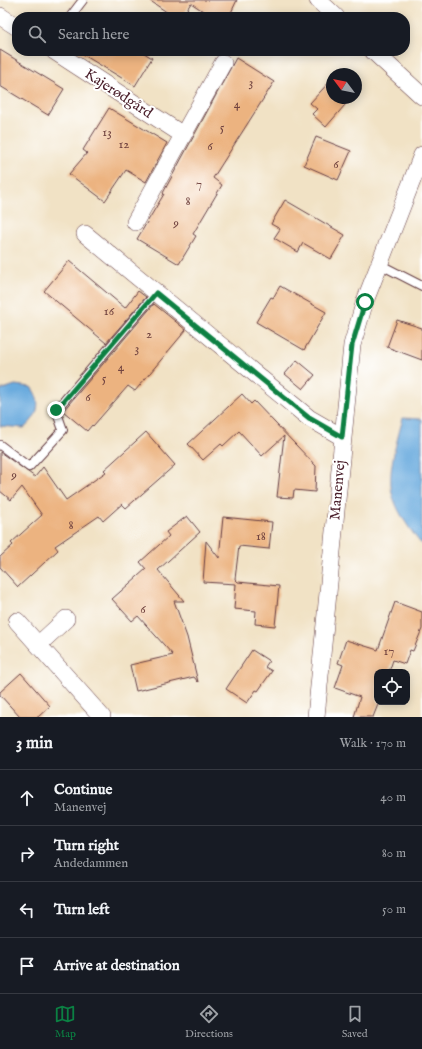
<!DOCTYPE html>
<html lang="en">
<head>
<meta charset="utf-8">
<style>
	body { margin:0; font-family:"IM FELL English",serif; background:#20242c; color:#f1f3f6 }
	.controls { position:absolute; right:12px; bottom:12px; display:grid; overflow:hidden; border-radius:8px; box-shadow:0 2px 10px #0003 }
	.controls button { width:36px; height:36px; display:grid; place-items:center; padding:0; border:0; border-bottom:1px solid #363941; background:#171b24; color:#f1f3f6; font:20px sans-serif }
	.compass { position:absolute; left:326px; top:68px; width:36px; height:36px; border-radius:50%; background:#171b24; box-shadow:0 2px 10px #0003; rotate:302deg }
	.stop { position:absolute; width:12px; height:12px; margin:-9px; border:3px solid #0b8043; border-radius:50%; background:#fff }
	.stop.end { background:#0b8043; border-color:#fff; box-shadow:0 1px 4px #0008 }
	.list { margin:0; padding:0; list-style:none }
	h2 { display:flex; justify-content:space-between; align-items:center; height:52px; margin:0; padding:0 16px; font-size:17px }
	h2 small { font-size:13px; font-weight:400; color:#9ea1a6 }
	.list li { display:grid; grid-template-columns:26px 1fr auto; gap:12px; align-items:center; box-sizing:border-box; height:56px; padding:0 16px; border-top:1px solid #363941 }
	.list b { display:block; font-size:15px; white-space:nowrap }
	.list p { margin:0; font-size:13px; white-space:nowrap; color:#9ea1a6 }
	.list em { font-size:13px; font-style:normal; color:#9ea1a6 }
	.icon { flex:none; width:22px; height:22px; fill:none; stroke:currentColor; stroke-width:2; stroke-linecap:round; stroke-linejoin:round }
	.map { position:relative; flex:none; width:422px; height:717px; overflow:hidden }
	.search { position:absolute; background:#171b24; box-shadow:0 2px 10px #0003; left:12px; right:12px; top:12px; height:44px; display:flex; align-items:center; gap:10px; box-sizing:border-box; padding:0 14px; border-radius:16px; color:#9ea1a6; font-size:15px }
	.sheet { height:276px; background:#171b24 }
	nav { display:flex; justify-content:space-around; align-items:center; box-sizing:border-box; height:56px; border-top:1px solid #363941; background:#171b24; font-size:11px; color:#9ea1a6 }
	nav a { display:grid; justify-items:center; gap:2px }
	nav .on { color:#0b8043 }
	.map>svg:first-child { display:block }
	.water { fill:#6aabde; stroke:#5a6584 }
	.building { fill:#ecb380 }
	.lines { fill:none; stroke-linecap:round; stroke-linejoin:round }
	.lane-casing { stroke:#633c42; stroke-width:10 }
	.street-casing { stroke:#633c42; stroke-width:18 }
	.lane { stroke:#fff; stroke-width:8 }
	.street { stroke:#fff; stroke-width:17 }
	.route { stroke:#0b8043; stroke-width:5 }
	.labels { text-anchor:middle; stroke-width:4; stroke-linejoin:round; paint-order:stroke }
	.number-label { font-size:13px; fill:#724440 }
	.street-label { font-size:15px; fill:#4a1f2b; stroke:#fff }
</style>
</head>
<body>
<div class="map">
<svg width="422" height="717" viewBox="0 0 422 717">
	<rect width="100%" height="100%" fill="#fff"/>
	<filter id="ink" filterUnits="userSpaceOnUse"><feTurbulence type="fractalNoise" baseFrequency=".025" numOctaves="2"/><feDisplacementMap in="SourceGraphic" scale="8" xChannelSelector="R" yChannelSelector="G"/><feConvolveMatrix kernelMatrix="1 2 1 2 8 2 1 2 1" color-interpolation-filters="sRGB"/></filter>
	<filter id="wash" filterUnits="userSpaceOnUse"><feTurbulence type="fractalNoise" baseFrequency=".012" numOctaves="4" result="noise"/><feDisplacementMap in="SourceGraphic" scale="16" xChannelSelector="R" yChannelSelector="G"/><feGaussianBlur stdDeviation="0.9" result="paint"/><feColorMatrix in="noise" values="0 0 0 0 0 0 0 0 0 0 0 0 0 0 0 0 0 1.4 0 .05"/><feComposite in="paint" operator="in"/></filter>
	<g filter="url(#wash)">
		<rect width="100%" height="100%" fill="#f1e2c5"/>
		<path class="water" d="M15 385 31 387C43 402 38 417 24 428L0 426V390Z
			M403 418 422 419V545C411 531 399 515 393 497 386 474 397 441 403 418Z"/>
		<g id="blocks">
			<path class="building" d="M149 0H237L229 17H212L191 3 182 17H174Z
				M0 50 64 89 48 115 0 86Z
				M77 51H141L152 58 135 86Z
				M236 58 274 82 213 178 222 185 193 234 196 236 179 264 137 239 164 194 163 193Z
				M332 79V98H351L326 127 312 114 317 109 310 103Z
				M109 108 167 143 146 182 126 170 105 201 69 174 87 153 83 150Z
				M316 137 351 151 338 180 304 165Z
				M285 200 345 235 331 259 303 243 298 252 274 238 280 229 271 224Z
				M69 261 125 308 138 291 146 297 106 343 44 291Z
				M280 286 326 312 304 350 256 322 271 297 273 298Z
				M154 304 186 330 135 391 128 386 93 426 92 425 87 431 63 411Z
				M397 320 422 328V360L387 347Z
				M297 360 315 375 303 389 285 374Z
				M242 394 251 404 254 401 316 466 315 492 294 490 293 498 277 497 284 436 262 456 239 431 223 446 221 444 203 460 188 444Z
				M146 432 175 465 126 508 122 504 103 521 99 516 55 546 58 550 18 587 0 567V557L13 545 11 543 42 515 22 487 11 500 0 491V452L35 477 43 467 66 500 106 472 104 470Z
				M187 516 200 532 158 570 184 601H174L187 637 198 682 194 677 136 691 130 665 173 655 138 616 132 621 112 599 146 569 140 562 169 536 166 532Z
				M223 517 272 522 269 549 239 546 235 579 238 582 279 586 275 626 255 624 256 611 234 609 236 584 203 582 206 541 219 558Z
				M395 602 422 612V629L413 651 410 650 405 664 393 660 389 672H377V702H379L373 717H354L360 697 335 688 343 665 338 663 346 640 378 650Z
				M252 650 269 661 265 667 272 671 258 691 256 690 247 703 226 689Z
				M21 673 50 706 38 717H20L0 695V692Z"/>
		</g>
	</g>
	<g filter="url(#ink)">
		<use href="#blocks" fill-opacity="0" stroke="#633c42" stroke-width="1"/>
		<g class="lines">
			<defs>
				<path id="lane" d="M70 17 83 0
					M379 264 422 286
					M0 445 29 467 63 430 56 410 156 293"/>
				<path id="street" d="M318 0 336 17
					M0 16 17 27
					M54 51 183 135
					M373 51 422 96
					M135 222 223 63
					M85 234 309 418 342 437
					M17 621 102 717
					M38 645 66 619
					M316 717 352 345 365 301 422 155"/>
			</defs>
			<use href="#lane" class="lane-casing"/>
			<use href="#street" class="street-casing"/>
			<use href="#lane" class="lane"/>
			<use href="#street" class="street"/>
		</g>
	</g>
	<g class="lines" filter="url(#ink)">
		<path class="route" d="M56 410 156 293 309 418 342 437 352 345 365 302"/>
	</g>
	<g class="labels">
		<g class="number-label">
			<text x="251" y="86">3</text>
			<text x="237" y="108">4</text>
			<text x="222" y="131">5</text>
			<text x="107" y="136">13</text>
			<text x="124" y="148">12</text>
			<text x="210" y="150">6</text>
			<text x="336" y="168">6</text>
			<text x="199" y="188">7</text>
			<text x="188" y="205">8</text>
			<text x="176" y="227">9</text>
			<text x="109" y="315">16</text>
			<text x="149" y="338">2</text>
			<text x="137" y="352">3</text>
			<text x="121" y="371">4</text>
			<text x="104" y="382">5</text>
			<text x="88" y="401">6</text>
			<text x="14" y="479">9</text>
			<text x="71" y="529">8</text>
			<text x="261" y="540">18</text>
			<text x="143" y="613">6</text>
			<text x="389" y="655">17</text>
		</g>
		<g class="street-label">
			<text transform="translate(119 93) rotate(33)" y="5">Kajerødgård</text>
			<text transform="translate(337 490) rotate(-85)" y="5">Manenvej</text>
		</g>
	</g>
</svg>
<div class="controls">
<button><svg class="icon" aria-label="locate" viewBox="0 0 24 24"><circle cx="12" cy="12" r="6"/><path d="M12 2v4M12 18v4M2 12h4M18 12h4"/></svg></button>
</div>
<svg class="compass" viewBox="-18 -18 36 36"><path d="M0-13l5 13h-10z" fill="#e53935"/><path d="M0 13l5-13h-10z" fill="#9ea1a6"/></svg>
<div class="stop" style="left:365px;top:302px"></div>
<div class="stop end" style="left:56px;top:410px"></div>
<div class="search"><svg class="icon" aria-label="search" viewBox="0 0 24 24"><circle cx="10" cy="10" r="6"/><path d="M15 15l6 6"/></svg>Search here</div>
</div>
<section class="sheet">
<h2>3 min<small>Walk · 170 m</small></h2>
<ul class="list">
<li><svg class="icon" aria-label="ahead" viewBox="0 0 24 24"><path d="M12 20V5M6 11l6-6 6 6"/></svg><div><b>Continue</b><p>Manenvej</p></div><em>40 m</em></li>
<li><svg class="icon" aria-label="right" viewBox="0 0 24 24"><path d="M7 20v-9h11M14 6l5 5-5 5"/></svg><div><b>Turn right</b><p>Andedammen</p></div><em>80 m</em></li>
<li><svg class="icon" aria-label="left" viewBox="0 0 24 24"><path d="M17 20v-9H6M10 6l-5 5 5 5"/></svg><div><b>Turn left</b></div><em>50 m</em></li>
<li><svg class="icon" aria-label="arrive" viewBox="0 0 24 24"><path d="M6 21V4h12l-3 4 3 4H6"/></svg><div><b>Arrive at destination</b></div></li>
</ul>
</section>
<nav>
<a class="on"><svg class="icon" aria-label="map" viewBox="0 0 24 24"><path d="M3 6l6-2 6 2 6-2v14l-6 2-6-2-6 2zM9 4v14M15 6v14"/></svg>Map</a>
<a><svg class="icon" aria-label="directions" viewBox="0 0 24 24"><path d="M12 3l9 9-9 9-9-9zM9 14v-3h6M13 9l2 2-2 2"/></svg>Directions</a>
<a><svg class="icon" aria-label="saved" viewBox="0 0 24 24"><path d="M7 4h10v16l-5-4-5 4z"/></svg>Saved</a>
</nav>
</body>
</html>
